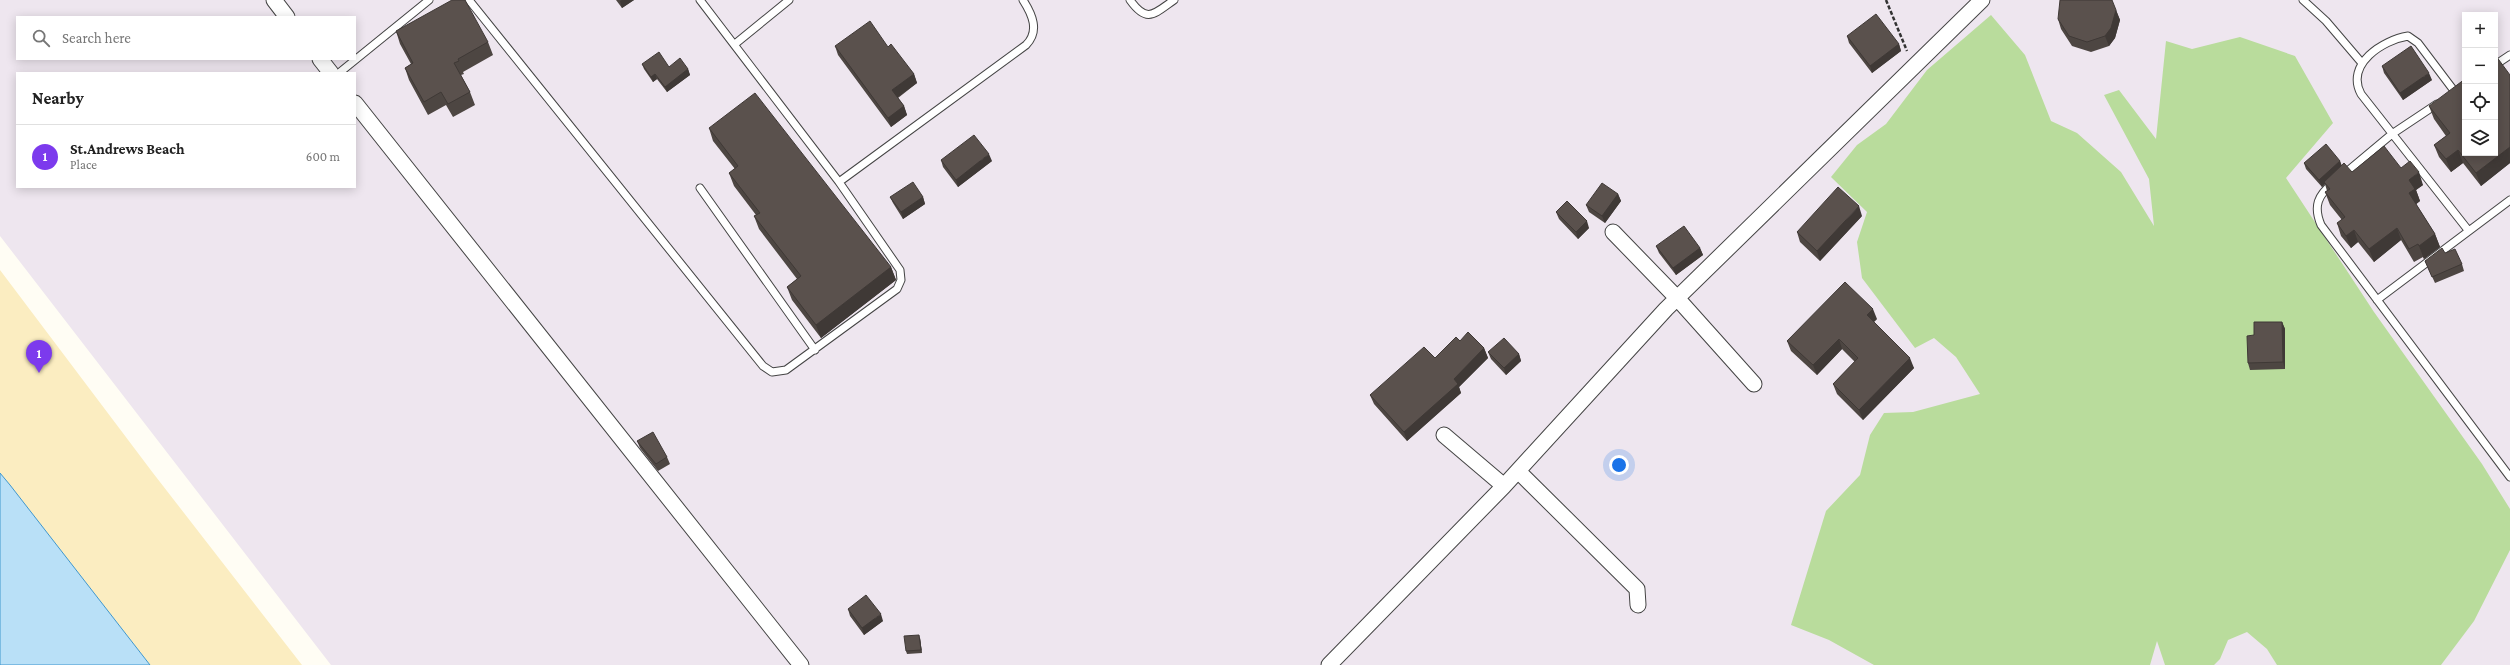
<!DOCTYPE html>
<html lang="en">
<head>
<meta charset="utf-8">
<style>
	body { margin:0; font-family:"Crimson Pro",serif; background:#f6f6f6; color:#222 }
	.controls { position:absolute; right:12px; top:12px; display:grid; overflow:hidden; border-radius:0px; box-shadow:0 2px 10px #0003 }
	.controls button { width:36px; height:36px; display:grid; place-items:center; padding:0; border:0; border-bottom:1px solid #e0e0e0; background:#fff; color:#222; font:20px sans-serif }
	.you { position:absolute; left:1619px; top:465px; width:14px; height:14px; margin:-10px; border:3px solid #fff; border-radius:50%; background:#1a73e8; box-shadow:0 0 0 6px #1a73e833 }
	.badge { display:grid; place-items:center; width:26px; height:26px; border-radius:50%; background:#7c3aed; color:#fff; font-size:13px; font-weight:700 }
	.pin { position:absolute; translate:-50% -33px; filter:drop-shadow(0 1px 2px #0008) }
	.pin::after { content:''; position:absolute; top:21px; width:14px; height:12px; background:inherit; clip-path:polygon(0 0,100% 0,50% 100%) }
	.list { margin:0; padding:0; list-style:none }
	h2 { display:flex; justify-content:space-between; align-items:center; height:52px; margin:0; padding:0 16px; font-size:17px }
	h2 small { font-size:13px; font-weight:400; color:#767676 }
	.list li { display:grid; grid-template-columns:26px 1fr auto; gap:12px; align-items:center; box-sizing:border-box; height:64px; padding:0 16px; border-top:1px solid #e0e0e0 }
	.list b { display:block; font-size:15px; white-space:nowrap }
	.list p { margin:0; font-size:13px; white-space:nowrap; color:#767676 }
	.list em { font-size:13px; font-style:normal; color:#767676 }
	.icon { flex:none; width:22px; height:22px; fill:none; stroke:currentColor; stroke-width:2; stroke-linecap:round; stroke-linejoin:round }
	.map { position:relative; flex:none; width:2510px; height:665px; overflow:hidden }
	.search { position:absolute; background:#fff; box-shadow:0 2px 10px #0003; left:16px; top:16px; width:340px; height:44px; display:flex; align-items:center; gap:10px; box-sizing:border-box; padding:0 14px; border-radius:0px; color:#767676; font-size:15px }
	.panel { position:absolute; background:#fff; box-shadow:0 2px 10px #0003; left:16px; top:72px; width:340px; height:116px; border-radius:0px }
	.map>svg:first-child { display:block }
	.industrial { fill:#eee6ef; fill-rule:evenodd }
	.forest { fill:#b9dc9c }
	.sand { fill:#fbedc1 }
	.water { fill:#b9e0f7; stroke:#3f97ce }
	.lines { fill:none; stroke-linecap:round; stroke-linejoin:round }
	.service-casing { stroke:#444; stroke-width:9 }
	.minor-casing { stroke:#444; stroke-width:17 }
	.path { stroke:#333; stroke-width:2.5; stroke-dasharray:4 2; stroke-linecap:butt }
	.service { stroke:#fff; stroke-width:7 }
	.minor { stroke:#fff; stroke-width:15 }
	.wall { fill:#4d4642 }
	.shaded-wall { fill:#3f3936 }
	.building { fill:#5a514d; stroke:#3f3936 }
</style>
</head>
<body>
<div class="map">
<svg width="2510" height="665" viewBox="0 0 2510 665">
	<rect width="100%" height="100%" fill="#fffdf4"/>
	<path class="industrial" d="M0 0H2510V665H331L0 236ZM2465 15H2495V153H2465ZM17 17H355V59H17ZM17 73H355V187H17Z"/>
	<path class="forest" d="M1991 15 2025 55 2051 121 2077 133 2121 172 2154 226 2149 179 2104 95 2119 90 2156 139 2166 41 2192 49 2240 37 2295 56 2333 123 2286 178 2374 312 2482 464 2510 509V550L2474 621 2441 665H2277L2267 649 2247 632 2228 640 2220 659 2214 665H2165L2157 641 2150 665H1874L1829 640 1791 625 1826 511 1860 475 1870 435 1884 413 1913 412 1980 394 1956 357 1934 338 1915 348 1862 278 1857 242 1867 212 1831 177 1857 145 1886 124 1927 70Z"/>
	<path class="sand" d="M0 270 153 473 302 665H150L0 473Z"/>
	<path class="water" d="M0 473 10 485 150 665H0Z"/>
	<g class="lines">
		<defs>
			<path id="service" d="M469 0 763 366 772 372 786 370 897 289 901 280 900 270 839 182 700 0
				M1130 0C1147 24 1154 14 1174 0
				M2303 0 2326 21 2361 62
				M735 44 789 0
				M2495 65 2510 55
				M339 73 429 0
				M2455 92 2418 43 2408 36C2383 40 2345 64 2361 94L2468 230
				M2343 175 2392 134 2437 104
				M839 182 1026 45C1040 31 1032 14 1023 0
				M2333 183C2318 195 2313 206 2321 225L2510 477
				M700 188 815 350
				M2377 300 2510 200"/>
			<path id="minor" d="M274 0 287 17
				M320 59 331 73
				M355 103 801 665
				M1613 232 1677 298 1754 384
				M1444 435 1504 486
				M1518 471 1637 589 1638 605
				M1329 665 1504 486 1666 309 1982 0"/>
		</defs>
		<use href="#service" class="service-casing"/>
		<use href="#minor" class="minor-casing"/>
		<path class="path" d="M1886 0 1907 51"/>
		<use href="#service" class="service"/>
		<use href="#minor" class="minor"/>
	</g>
	<path class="wall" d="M616 0H634L622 8Z
		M2116 10 2120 20 2115 38 2109 46 2091 52 2072 46 2061 29 2058 19Z
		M396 31 488 42 493 55 463 72 464 74 461 75 470 92 475 105 453 117 446 105 428 115 409 80 405 68 411 64 400 44Z
		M1847 36 1899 44 1901 51 1872 73 1849 43Z
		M835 46 888 47 914 74 917 83 898 98 904 106 907 115 891 127 838 55Z
		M642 64 688 69 690 75 667 92 657 79 653 82 644 69Z
		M2382 66 2432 80 2403 100 2384 73Z
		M2510 75V163L2481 186 2463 163 2451 172 2439 157 2434 145 2446 136 2434 119 2429 106Z
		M709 128 891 267 896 280 821 338 792 300 787 287 797 279 759 229 754 216 756 215 734 186 729 173 735 169 713 141Z
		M941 160 992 161 958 187 943 167Z
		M2340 161 2342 166 2352 172 2401 168 2423 185 2416 190 2420 201 2416 204 2435 234 2440 247 2424 259 2423 257 2414 262 2401 240 2374 262 2358 242 2351 248 2341 236 2337 223 2342 220 2330 205 2325 192 2327 191 2325 184 2322 187 2306 169 2304 163Z
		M1618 194 1621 201 1605 223 1589 212 1586 205Z
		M890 197H923L925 204 903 219 893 203Z
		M1556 212 1589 228 1578 239 1559 219Z
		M1862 216 1820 261 1800 242 1797 232Z
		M1656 246 1700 248 1703 255 1676 275 1659 253Z
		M2445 253 2462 264 2464 271 2435 283 2425 261Z
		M1877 319 1874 322 1914 368 1863 420 1837 394 1833 384 1855 362 1842 349 1817 375 1791 351 1787 341Z
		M2282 322 2285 329V369L2250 370 2248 363 2254 335Z
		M1460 341 1484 348 1488 358 1459 387 1461 393 1407 441 1374 404 1370 395 1435 358Z
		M1488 352 1519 354 1521 361 1506 375 1491 359Z
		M637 441 667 457 670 464 658 471 640 448Z
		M848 609 883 621 864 635 850 616Z
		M920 638 922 653 907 654 906 651Z"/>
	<path class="shaded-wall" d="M622 0H634L622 8 620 1Z
		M2116 10 2120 20 2115 38 2109 46 2105 36Z
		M1899 44 1901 51 1872 73 1870 66Z
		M688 69 690 75 667 92 665 87Z
		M2429 73 2432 80 2403 100 2400 93Z
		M655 74 657 79 653 82 651 77Z
		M914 74 917 83 895 99 892 90Z
		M904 106 907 115 891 127 888 118Z
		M2510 147V163L2481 186 2476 173Z
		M2458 150 2463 163 2451 172 2446 159Z
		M989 154 992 161 958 187 956 180Z
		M2340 161 2342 168 2324 182 2325 184 2322 187 2319 180Z
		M2419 172 2423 185 2416 190 2420 201 2414 206 2409 193V180Z
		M1618 194 1621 201 1605 223 1602 216Z
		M923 197 925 204 903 219 901 212Z
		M1859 206 1862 216 1820 261 1817 251Z
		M1587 221 1589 228 1578 239 1576 232Z
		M2397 228 2401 240 2374 262 2369 249Z
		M2354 230 2358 242 2351 248 2346 236Z
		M2435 234 2440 247 2424 259 2419 246Z
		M1700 248 1703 255 1676 275 1673 268Z
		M891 267 896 280 821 338 816 325Z
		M1873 309 1877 319 1870 325 1867 315Z
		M2282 322 2285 329V369L2283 362Z
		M1839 339 1842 349 1817 375 1813 365Z
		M1484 348 1488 358 1459 387 1461 393 1407 441 1404 432 1454 379Z
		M1519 354 1521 361 1506 375 1504 368Z
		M1910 358 1914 368 1863 420 1859 410Z
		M881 614 883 621 864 635 862 628Z
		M919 635 920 638 922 653 921 650Z"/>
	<path class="building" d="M452 0H465L488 42 458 59 459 61 454 63 470 92 448 104 441 92 424 102 405 68 413 63 396 31Z
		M2060 0H2112L2116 10 2111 28 2105 36 2087 42 2069 36 2058 19Z
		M1876 14 1899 44 1870 66 1847 36Z
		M870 21 888 47 891 44 914 74 892 90 904 106 888 118 835 46Z
		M2411 46 2429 73 2400 93 2382 66Z
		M659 52 669 67 680 58 688 69 665 87 655 74 651 77 642 64Z
		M2496 56 2510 75V147L2476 173 2458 150 2446 159 2434 145 2450 133 2429 106 2465 79V153H2495V57Z
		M755 93 891 267 816 325 787 287 801 276 754 216 760 213 729 173 738 166 709 128Z
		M974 135 989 154 956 180 941 160Z
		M2326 144 2340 161 2319 180 2304 163Z
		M2384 146 2401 168 2410 161 2419 172 2409 180 2415 189 2409 193 2435 234 2419 246 2418 244 2409 249 2397 228 2369 249 2354 230 2346 236 2337 223 2345 217 2325 192 2330 189 2324 182 2344 163 2352 172Z
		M913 182 923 197 901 212 890 197Z
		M1602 183 1618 194 1602 216 1586 205Z
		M1838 187 1859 206 1817 251 1797 232Z
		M1567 201 1587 221 1576 232 1556 212Z
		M1684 226 1700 248 1673 268 1656 246Z
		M2442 248 2445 253 2455 249 2462 264 2432 277 2425 261Z
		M1845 282 1873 309 1867 315 1910 358 1859 410 1833 384 1858 358 1839 339 1813 365 1787 341Z
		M2254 322H2282L2283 362 2248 363 2247 336 2254 335Z
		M1468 332 1484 348 1454 379 1458 384 1404 432 1370 395 1424 347 1435 358 1456 337 1460 341Z
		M1504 338 1519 354 1504 368 1488 352Z
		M653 432 667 457 656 464 637 441Z
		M866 595 881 614 862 628 848 609Z
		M919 635 921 650 906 651 904 636Z"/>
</svg>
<div class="controls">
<button>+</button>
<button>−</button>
<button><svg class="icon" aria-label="locate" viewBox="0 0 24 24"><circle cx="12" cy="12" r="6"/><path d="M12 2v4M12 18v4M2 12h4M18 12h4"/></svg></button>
<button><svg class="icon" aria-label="layers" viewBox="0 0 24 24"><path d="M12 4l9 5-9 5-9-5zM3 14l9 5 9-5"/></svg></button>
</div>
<div class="you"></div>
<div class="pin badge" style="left:39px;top:373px">1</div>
<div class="search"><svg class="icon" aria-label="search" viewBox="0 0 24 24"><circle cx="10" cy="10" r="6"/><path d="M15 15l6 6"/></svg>Search here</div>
<section class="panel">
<h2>Nearby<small></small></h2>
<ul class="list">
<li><span class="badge">1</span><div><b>St.Andrews Beach</b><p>Place</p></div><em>600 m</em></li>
</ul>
</section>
</div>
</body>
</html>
